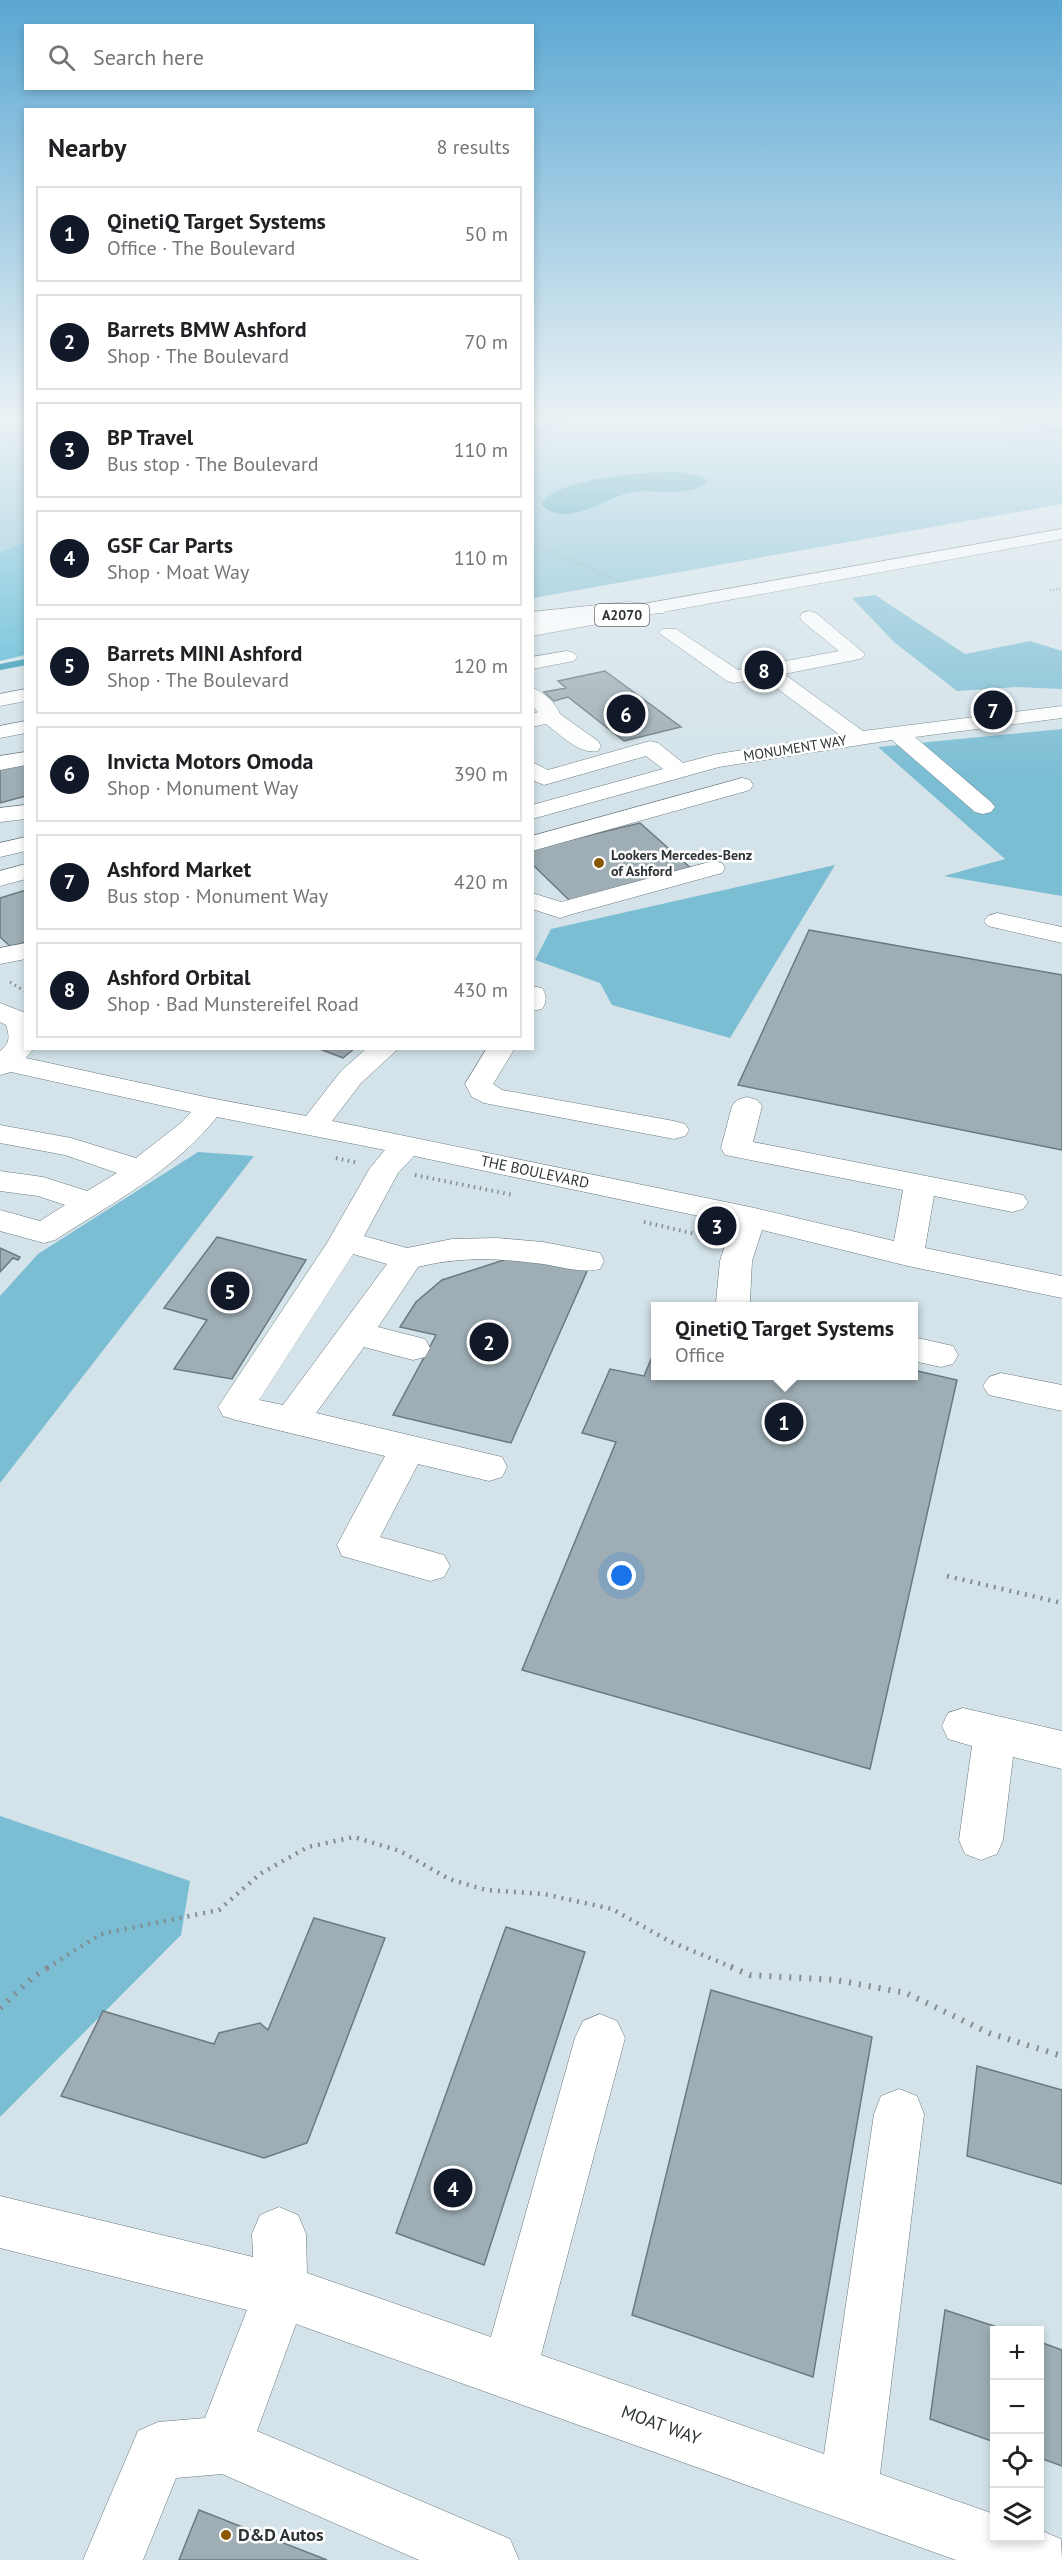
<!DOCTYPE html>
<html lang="en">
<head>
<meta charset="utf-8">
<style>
	body { margin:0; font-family:"PT Sans",sans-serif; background:#f2f2f2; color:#202124 }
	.controls { position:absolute; right:18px; bottom:18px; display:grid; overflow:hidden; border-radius:0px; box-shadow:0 3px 9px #0003 }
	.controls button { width:54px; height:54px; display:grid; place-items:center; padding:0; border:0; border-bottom:2px solid #e0e0e0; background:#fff; color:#202124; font:30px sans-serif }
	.you { position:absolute; left:622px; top:1576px; width:21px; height:21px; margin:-15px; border:4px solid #fff; border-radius:50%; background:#1a73e8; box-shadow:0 0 0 9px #1a73e833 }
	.badge { display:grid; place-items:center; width:39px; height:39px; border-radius:50%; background:#111827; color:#fff; font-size:20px; font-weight:700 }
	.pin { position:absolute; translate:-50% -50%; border:3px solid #fff; box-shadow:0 2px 6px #0006 }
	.popup { position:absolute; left:651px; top:1302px; width:267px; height:78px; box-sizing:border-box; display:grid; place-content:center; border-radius:0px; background:#fff; filter:drop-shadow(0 2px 4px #0005); font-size:20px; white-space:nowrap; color:#757577 }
	.popup b { font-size:22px; color:#202124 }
	.popup::after { content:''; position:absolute; left:50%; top:100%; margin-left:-12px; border:12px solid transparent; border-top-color:#fff }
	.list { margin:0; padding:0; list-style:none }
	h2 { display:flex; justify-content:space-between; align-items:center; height:78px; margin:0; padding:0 24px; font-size:26px }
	h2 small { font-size:20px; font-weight:400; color:#757577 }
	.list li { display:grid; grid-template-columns:39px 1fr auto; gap:18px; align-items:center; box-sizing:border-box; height:96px; margin:0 12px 12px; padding:0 12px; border:2px solid #e0e0e0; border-radius:0px }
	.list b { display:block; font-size:22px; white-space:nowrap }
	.list p { margin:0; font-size:20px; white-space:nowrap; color:#757577 }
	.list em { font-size:20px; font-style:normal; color:#757577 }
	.icon { flex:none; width:33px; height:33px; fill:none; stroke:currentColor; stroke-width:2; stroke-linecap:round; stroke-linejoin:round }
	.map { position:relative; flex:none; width:1062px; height:2560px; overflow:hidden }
	.search { position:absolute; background:#fff; box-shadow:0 3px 9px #0003; left:24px; top:24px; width:510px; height:66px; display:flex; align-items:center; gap:15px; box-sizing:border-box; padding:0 21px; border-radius:0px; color:#757577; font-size:22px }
	.panel { position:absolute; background:#fff; box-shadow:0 3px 9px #0003; left:24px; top:108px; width:510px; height:942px; border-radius:0px }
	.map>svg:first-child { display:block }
	.green { fill:#7bbdd3 }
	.forest { fill:#4db3d2 }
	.water { fill:#2593b2 }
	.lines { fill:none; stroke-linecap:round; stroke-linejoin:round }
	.stream { stroke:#2593b2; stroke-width:6 }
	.river { fill:#2593b2; fill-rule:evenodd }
	.building { fill:#9eaeb4; stroke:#6b7a7f; stroke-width:1.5 }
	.minor-casing { stroke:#69787d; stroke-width:1 }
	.highway-casing { stroke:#69787d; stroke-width:1 }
	.path-far4 { stroke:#828d91; stroke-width:2; stroke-dasharray:1 2; stroke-linecap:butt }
	.path-far3 { stroke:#828d91; stroke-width:3; stroke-dasharray:1.5 4; stroke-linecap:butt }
	.path-far2 { stroke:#828d91; stroke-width:4; stroke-dasharray:1.5 4.5; stroke-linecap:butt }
	.path-far1 { stroke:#828d91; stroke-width:4.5; stroke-dasharray:2 6; stroke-linecap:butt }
	.path { stroke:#828d91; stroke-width:6; stroke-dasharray:2 8; stroke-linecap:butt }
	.minor { fill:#fff; fill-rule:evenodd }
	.highway { fill:#fff; fill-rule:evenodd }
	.poi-dot { fill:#8a5801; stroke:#fff; stroke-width:2 }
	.labels { text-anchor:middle; stroke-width:5; stroke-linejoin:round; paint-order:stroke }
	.shield { fill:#fff; stroke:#6d7172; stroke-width:1.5 }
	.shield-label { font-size:14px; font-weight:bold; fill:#2e3436 }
	.far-street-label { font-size:14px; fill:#2e3436; stroke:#fff }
	.far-poi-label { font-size:14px; font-weight:bold; fill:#2e3436; stroke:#fff; text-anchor:start }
	.street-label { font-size:15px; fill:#2e3436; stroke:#fff }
	.near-street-label { font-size:18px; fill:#2e3436; stroke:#fff }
	.near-poi-label { font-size:18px; font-weight:bold; fill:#2e3436; stroke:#fff; text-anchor:start }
</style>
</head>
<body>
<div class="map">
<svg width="1062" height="2560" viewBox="0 0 1062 2560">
	<rect width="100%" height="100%" fill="#d3e3e9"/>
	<path class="green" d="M533 417H1062V504L533 598Z
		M25 420V542L0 552V428Z
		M875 595 965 654 1030 641 1062 651V689L1016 687 957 691 894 642 852 598Z
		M1062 729V896L944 876 1005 859 878 747Z
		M835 865 730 1038 612 1005 600 983 535 960 551 929Z
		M198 1152 254 1156 0 1483V1296L38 1254Z
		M0 1816 190 1881 181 1935 0 2117Z"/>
	<path class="forest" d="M25 542V655L0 661V552Z"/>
	<path class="water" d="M680 472 702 477 708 481C695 498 651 489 632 492 607 496 565 531 541 504 558 477 650 471 680 472Z"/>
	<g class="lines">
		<path class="stream" d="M0 667 26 662"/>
		<path class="river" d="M569 417V423L565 428 532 434V420Z
			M995 417H1044L1062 421V435L999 422Z"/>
	</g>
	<path class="building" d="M605 671 681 727 624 741 568 697 554 701 544 692 566 688 558 681Z
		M26 761V796L0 803V767Z
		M640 823 693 870 570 901 532 864V849Z
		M26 890V942L11 947 0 937V898Z
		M809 930 1062 975V1150L738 1085Z
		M317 1048H355L343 1058Z
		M217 1237 306 1260 232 1379 174 1369 207 1320 164 1308Z
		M0 1248 20 1257 18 1260 13 1258 0 1272Z
		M510 1258 588 1269 511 1443 393 1415 436 1335 400 1327 416 1302 442 1280Z
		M655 1350V1376H913V1370L957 1380 870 1769 522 1670 616 1442 582 1433 610 1369 644 1376Z
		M314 1918 385 1938 307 2143 264 2158 61 2096 103 2011 214 2044 219 2033 260 2023 268 2030Z
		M506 1927 585 1952 484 2265 396 2233Z
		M711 1990 872 2037 813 2377 632 2315Z
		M977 2066 1062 2090V2184L967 2156Z
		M945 2310 1006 2330H994V2442L930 2419Z
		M1040 2342 1062 2350V2466L1040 2458Z
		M199 2510 327 2560H179Z"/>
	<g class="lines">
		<defs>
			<path id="minor" d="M627 602 664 605 666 609 664 613 627 614 532 624V612Z
				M809 611 816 613 865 654 862 658 855 660 784 674 863 731 1062 706V718L915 737 991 802 995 807 991 812 983 814 975 812 892 740 719 767 532 819V805L663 769 646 756 544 785 532 780V762L548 770 650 741 658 743 683 763 717 754 840 735 763 678 734 683 727 681 659 633 662 629H676L738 670 839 651 802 621 800 617 802 613Z
				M567 651 574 653 577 657 574 661 532 669V657Z
				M532 688C543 691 556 703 560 714L598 741 601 746 598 751C579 755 560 734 546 724L532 727V714L538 712 532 706Z
				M26 752V765L0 770V756Z
				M742 778 750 780 753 785 750 790 532 851V836Z
				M26 805V819L0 822V808Z
				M26 837V851L0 857V843Z
				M713 861 722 863 725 868 722 873 569 915 560 918 532 909V893L561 902Z
				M26 864V879L0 886V871Z
				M997 913 1062 927V943L988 926 984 921 988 916Z
				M26 943V959L0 964V948Z
				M532 986 542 988C547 996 547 1001 542 1009L532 1011Z
				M0 1003 26 1013V1048H34L26 1058 210 1098 306 1116 341 1071 367 1048H399L361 1083 332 1121 750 1207 894 1241 903 1190 725 1155 721 1148 732 1106 737 1100 747 1097 757 1100 762 1106 753 1142 1023 1195 1028 1202 1023 1209 1012 1212 934 1196 925 1248 1062 1276V1298L908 1266 762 1230 752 1261 750 1301 753 1306H719L716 1302 720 1261 732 1223 414 1156 398 1173 364 1236 407 1248 452 1239 497 1238 543 1242 600 1253 604 1261 600 1269C579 1274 556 1265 535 1263 496 1258 457 1257 418 1267L378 1327 425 1339 430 1348 425 1357 413 1360 364 1347 316 1413 502 1457 507 1467 502 1477 489 1481 418 1464 380 1537 444 1555 450 1566 444 1577 430 1581 342 1556 337 1545 385 1456 236 1420 223 1416 218 1407 327 1243 370 1168 385 1150 217 1117C175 1170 111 1204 55 1240L44 1243 0 1231V1210L40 1221 65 1205 38 1196 0 1191V1171L43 1177 87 1191 117 1173 65 1155 0 1143V1125L71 1138 136 1158 182 1122 191 1112 11 1072 0 1075V1051C10 1043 10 1037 6 1025L0 1022ZM353 1254 387 1264 283 1405 259 1400Z
				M487 1048H515L493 1084 502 1090 674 1121 685 1124 689 1130 685 1136 674 1139 484 1103 472 1097 465 1084Z
				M913 1337 953 1346 958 1355 953 1364 941 1367 913 1361Z
				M1001 1373 1062 1385V1411L989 1395 983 1386 989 1377Z
				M963 1708 1062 1731V1769L1013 1757 1003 1840 997 1854 981 1860 965 1854 959 1840 972 1746 948 1739 942 1726 948 1713Z
				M600 2014 617 2021 625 2038 541 2355 824 2454 874 2114 881 2096 899 2089 917 2096 924 2114 880 2474 994 2514V2538H1040V2530L1061 2539 1062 2560H956L296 2324 257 2431 510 2539 519 2560H419L222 2474 176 2478 143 2560H83L138 2431 158 2422 205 2418 247 2310 0 2248V2196L253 2257 252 2234 260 2215 279 2207 298 2215 306 2234 307 2273 491 2337 575 2038 583 2021Z"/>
			<path id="highway" d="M1062 529V539L532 636V624Z
				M26 689V701L0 706V694Z
				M26 721V733L0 738V726Z"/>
		</defs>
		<use href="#minor" class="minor-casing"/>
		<use href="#highway" class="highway-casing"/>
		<path class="path-far4" d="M885 417 1011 441 1062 444
			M0 437 26 429
			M532 449 591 424 628 417
			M532 542 618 581
			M1050 590 1062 589"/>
		<path class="path-far3" d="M10 982 26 992"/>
		<path class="path-far2" d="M336 1158 358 1163
			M415 1175 513 1195
			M644 1222 713 1238"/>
		<path class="path-far1" d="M947 1576 1062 1603
			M47 1968 101 1934 219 1910 260 1874 308 1847 354 1837 400 1851 449 1879 486 1890 544 1894 612 1909 669 1941 734 1968"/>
		<path class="path" d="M731 1967 750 1975 836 1980 906 1993 989 2033 1062 2056
			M0 2008 33 1977 49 1967"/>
		<use href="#minor" class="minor"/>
		<use href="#highway" class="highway"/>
	</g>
	<linearGradient id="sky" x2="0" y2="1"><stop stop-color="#5aa7d2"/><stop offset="0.54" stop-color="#ebf2f5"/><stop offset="1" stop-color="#ebf2f5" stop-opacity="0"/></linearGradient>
	<rect width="1062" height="776" fill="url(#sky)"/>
	<g class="poi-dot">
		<circle cx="599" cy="863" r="6"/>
		<circle cx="226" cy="2535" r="6"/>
	</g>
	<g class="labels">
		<rect class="shield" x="595" y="604" width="54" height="22" rx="4.5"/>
		<g class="shield-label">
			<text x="622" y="620">A2070</text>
		</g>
		<g class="far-street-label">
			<text transform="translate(795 748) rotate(-9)" y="5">MONUMENT WAY</text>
		</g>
		<g class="far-poi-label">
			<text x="611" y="860">Lookers Mercedes-Benz<tspan x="611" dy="16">of Ashford</tspan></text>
		</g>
		<g class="street-label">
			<text transform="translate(535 1172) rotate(12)" y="5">THE BOULEVARD</text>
		</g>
		<g class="near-street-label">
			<text transform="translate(661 2425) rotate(20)" y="6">MOAT WAY</text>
		</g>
		<g class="near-poi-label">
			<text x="238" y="2541">D&amp;D Autos</text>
		</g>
	</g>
</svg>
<div class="controls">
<button>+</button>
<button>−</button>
<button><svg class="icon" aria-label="locate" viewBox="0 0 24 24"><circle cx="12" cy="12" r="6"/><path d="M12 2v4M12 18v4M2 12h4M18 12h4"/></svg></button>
<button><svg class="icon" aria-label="layers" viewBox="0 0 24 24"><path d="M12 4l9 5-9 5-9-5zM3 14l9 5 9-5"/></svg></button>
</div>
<div class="you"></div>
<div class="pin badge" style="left:784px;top:1422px">1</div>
<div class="popup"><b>QinetiQ Target Systems</b>Office</div>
<div class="pin badge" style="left:489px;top:1342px">2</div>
<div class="pin badge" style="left:717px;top:1226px">3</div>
<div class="pin badge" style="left:453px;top:2188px">4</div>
<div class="pin badge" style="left:230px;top:1291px">5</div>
<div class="pin badge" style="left:626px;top:714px">6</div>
<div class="pin badge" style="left:993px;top:710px">7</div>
<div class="pin badge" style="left:764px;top:670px">8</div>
<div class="search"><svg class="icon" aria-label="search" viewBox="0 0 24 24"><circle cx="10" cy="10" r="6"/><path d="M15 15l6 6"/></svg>Search here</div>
<section class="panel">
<h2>Nearby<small>8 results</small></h2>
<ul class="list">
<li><span class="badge">1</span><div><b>QinetiQ Target Systems</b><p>Office · The Boulevard</p></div><em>50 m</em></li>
<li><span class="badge">2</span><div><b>Barrets BMW Ashford</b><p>Shop · The Boulevard</p></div><em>70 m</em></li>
<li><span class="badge">3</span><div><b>BP Travel</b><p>Bus stop · The Boulevard</p></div><em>110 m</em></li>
<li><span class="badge">4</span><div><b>GSF Car Parts</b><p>Shop · Moat Way</p></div><em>110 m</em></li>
<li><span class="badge">5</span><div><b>Barrets MINI Ashford</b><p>Shop · The Boulevard</p></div><em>120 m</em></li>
<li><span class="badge">6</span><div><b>Invicta Motors Omoda</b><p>Shop · Monument Way</p></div><em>390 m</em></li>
<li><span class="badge">7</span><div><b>Ashford Market</b><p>Bus stop · Monument Way</p></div><em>420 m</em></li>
<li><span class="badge">8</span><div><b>Ashford Orbital</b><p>Shop · Bad Munstereifel Road</p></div><em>430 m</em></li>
</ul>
</section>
</div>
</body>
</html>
